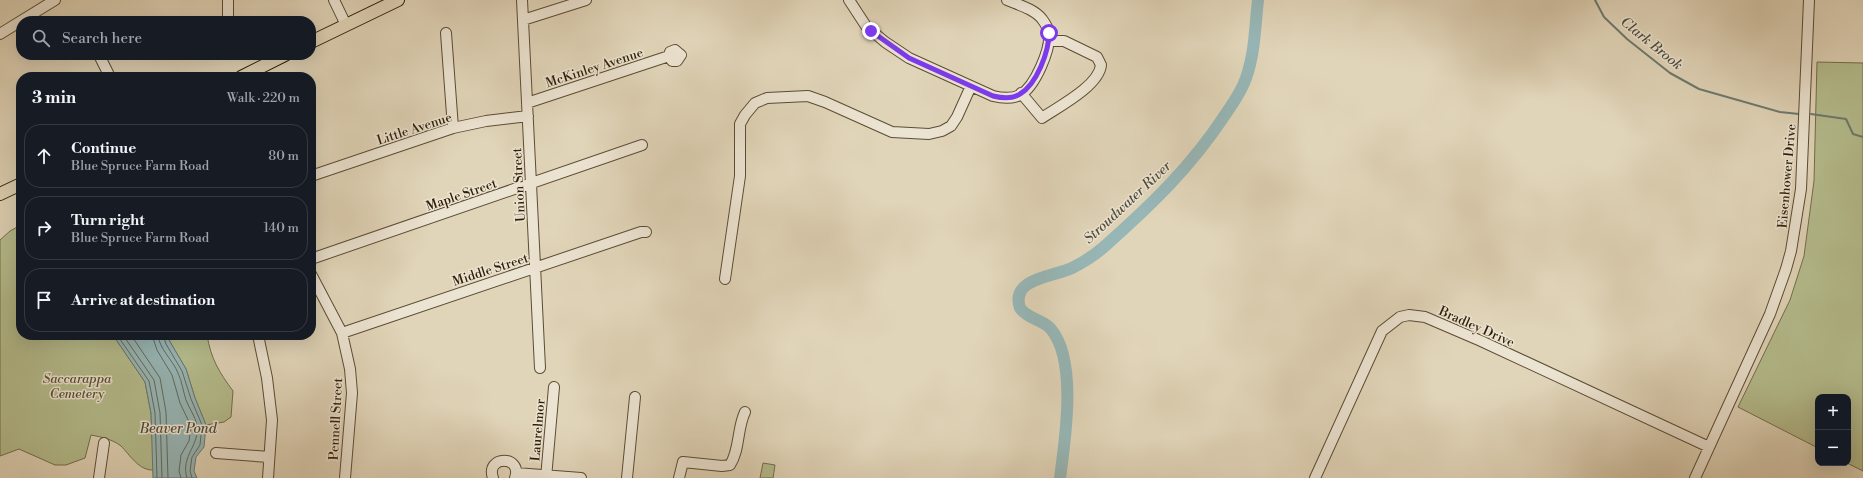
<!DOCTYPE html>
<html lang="en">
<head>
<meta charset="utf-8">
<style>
	body { margin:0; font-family:"Libre Bodoni",serif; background:#20242c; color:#f1f3f6 }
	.controls { position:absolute; right:12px; bottom:12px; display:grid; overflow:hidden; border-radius:8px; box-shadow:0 4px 16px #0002 }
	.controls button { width:36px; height:36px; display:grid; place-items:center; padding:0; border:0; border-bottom:1px solid #363941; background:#171b24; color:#f1f3f6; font:20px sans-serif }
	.stop { position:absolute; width:12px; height:12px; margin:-9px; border:3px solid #7c3aed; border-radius:50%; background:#fff }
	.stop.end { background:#7c3aed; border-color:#fff; box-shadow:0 1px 4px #0008 }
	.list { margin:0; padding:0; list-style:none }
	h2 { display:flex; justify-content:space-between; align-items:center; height:52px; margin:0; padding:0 16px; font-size:17px }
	h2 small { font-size:13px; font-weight:400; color:#9ea1a6 }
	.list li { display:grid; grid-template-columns:26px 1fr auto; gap:12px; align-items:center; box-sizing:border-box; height:64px; margin:0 8px 8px; padding:0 8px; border:1px solid #363941; border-radius:16px }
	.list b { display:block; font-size:15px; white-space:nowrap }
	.list p { margin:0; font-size:13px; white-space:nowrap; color:#9ea1a6 }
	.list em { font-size:13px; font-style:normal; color:#9ea1a6 }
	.icon { flex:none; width:22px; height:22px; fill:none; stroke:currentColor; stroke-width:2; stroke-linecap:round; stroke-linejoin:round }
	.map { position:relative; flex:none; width:1863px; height:478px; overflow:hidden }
	.search { position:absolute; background:#171b24; box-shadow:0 4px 16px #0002; left:16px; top:16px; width:300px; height:44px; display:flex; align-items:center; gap:10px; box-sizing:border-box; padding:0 14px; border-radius:16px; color:#9ea1a6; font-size:15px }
	.panel { position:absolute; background:#171b24; box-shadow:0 4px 16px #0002; left:16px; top:72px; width:300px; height:268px; border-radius:16px }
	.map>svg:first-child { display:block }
	.green { fill:#b5bd8e; stroke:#726e4a }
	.water { fill:#97b7b7; stroke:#6d7a71 }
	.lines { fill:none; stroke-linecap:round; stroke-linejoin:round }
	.shore { stroke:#626a5f; stroke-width:1 }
	.stream { stroke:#6d7a71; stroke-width:2 }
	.river { stroke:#97b7b7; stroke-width:12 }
	.minor-casing { stroke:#5b4c34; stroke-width:12 }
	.major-casing { stroke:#2e1e07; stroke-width:14 }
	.minor { stroke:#ece4d2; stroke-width:10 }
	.major { stroke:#e1d5b9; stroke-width:12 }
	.route { stroke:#7c3aed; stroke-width:5 }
	.labels { text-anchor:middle; stroke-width:3; stroke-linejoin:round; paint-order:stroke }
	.street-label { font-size:13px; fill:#2e1e07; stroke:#ece4d2 }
	.park-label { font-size:13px; font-style:italic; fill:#564e30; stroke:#ece4d2 }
	.water-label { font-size:14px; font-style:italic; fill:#4e4c3c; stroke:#ece4d2 }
</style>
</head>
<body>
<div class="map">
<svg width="1863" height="478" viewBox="0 0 1863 478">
	<rect width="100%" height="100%" fill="#e1d5b9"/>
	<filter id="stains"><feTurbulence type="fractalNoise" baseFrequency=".005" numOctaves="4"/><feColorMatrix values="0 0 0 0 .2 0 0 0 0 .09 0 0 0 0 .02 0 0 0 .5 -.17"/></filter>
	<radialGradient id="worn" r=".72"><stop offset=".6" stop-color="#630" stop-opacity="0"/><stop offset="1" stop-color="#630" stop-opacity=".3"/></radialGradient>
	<path class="green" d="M1817 62 1863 63V471L1847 463 1848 397H1818V448L1738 407 1790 300 1804 256 1814 181Z
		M21 225V335H113L145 382 151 413 154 470C139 471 130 455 121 446 112 439 101 437 91 435L85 458 66 465H55L19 449 0 456V240L10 231Z
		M166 335H207C211 359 219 372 233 391L231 417 224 422 206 425 195 398 186 369Z
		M763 463 775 465 773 478H760Z"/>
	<path class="water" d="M113 335H166L186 369 195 398 206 425 204 447 196 457 194 471 197 478H153L151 413 145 382Z"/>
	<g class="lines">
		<path class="shore" d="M117 335 149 381 155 413 157 478
			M123 335 154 380 160 413 162 478
			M131 335 160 378 166 412 168 478
			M152 335 157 350 172 375 180 403 191 426 189 441 181 455 179 471 181 478
			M158 335C159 349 173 360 178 373 182 381 183 391 186 400 189 408 195 416 197 425 200 446 180 456 187 478
			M163 335 166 344 182 371 191 399 202 425 200 445 192 457 190 471 192 478"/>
		<path class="stream" d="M1595 0 1604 17 1627 39 1670 73 1699 89 1780 112 1799 114
			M1811 114 1846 119 1853 134 1863 137"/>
		<path class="river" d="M1060 478C1065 440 1078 359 1050 328 1041 319 1028 319 1020 308 1010 278 1053 277 1072 268 1084 262 1095 255 1105 246 1152 204 1190 168 1225 115 1233 103 1242 91 1246 78 1255 53 1255 26 1258 0"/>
		<defs>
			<path id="minor" d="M334 0 346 25
				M522 0 540 368
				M849 0 866 26 885 42 909 58 993 96C1001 98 1012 99 1020 95 1035 87 1051 49 1049 33 1048 28 1045 23 1042 19 1034 9 1019 5 1007 0
				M523 20 586 0
				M228 21V0
				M446 33 453 128
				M0 34 55 0
				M99 55 110 77
				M1021 93 1042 118C1058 107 1099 86 1101 65L1097 57 1064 41H1049
				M527 103 669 56 672 61H677L681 55 675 50 670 52 669 56
				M311 176 453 128 486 121 528 116
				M311 259 642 145
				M311 274 342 333 350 369 352 393 345 478
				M725 279 740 176V124L745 115 755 103 767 98 808 96 825 102 892 132 929 134 942 131 951 126 957 117 971 86
				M342 333 641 232H646
				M258 335 267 378 272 420 268 478
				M216 453 269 457
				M516 473 581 478
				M99 478 104 443
				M493 478C485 455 523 455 515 478
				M546 478 554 387
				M627 478 635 397
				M679 478 683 462 722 466 730 465C740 450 737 428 745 412
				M1315 478 1382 331 1400 317 1409 315 1425 317 1481 341 1709 447
				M1695 478 1770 314 1786 269 1791 251 1801 189 1809 0"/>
			<path id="major" d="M311 42 398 0
				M241 77 285 55
				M0 194 21 184"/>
		</defs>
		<use href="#minor" class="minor-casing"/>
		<use href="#major" class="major-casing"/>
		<use href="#minor" class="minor"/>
		<use href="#major" class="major"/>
	</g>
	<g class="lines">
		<path class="route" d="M871 31 909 58 993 96C1001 98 1013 99 1020 94 1037 84 1049 51 1049 33"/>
	</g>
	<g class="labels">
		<g class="street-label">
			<text transform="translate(594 67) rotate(-18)" y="5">McKinley Avenue</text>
			<text transform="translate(414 128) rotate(-18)" y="5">Little Avenue</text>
			<text transform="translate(1786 176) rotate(-85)" y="5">Eisenhower Drive</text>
			<text transform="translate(518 185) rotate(-93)" y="5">Union Street</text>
			<text transform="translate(461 194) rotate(-19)" y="5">Maple Street</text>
			<text transform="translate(490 269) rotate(-18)" y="5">Middle Street</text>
			<text transform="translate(1477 326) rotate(24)" y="5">Bradley Drive</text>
			<text transform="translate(335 419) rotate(-87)" y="5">Pennell Street</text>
			<text transform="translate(537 430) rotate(-85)" y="5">Laurelmor</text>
		</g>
		<g class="park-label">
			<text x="77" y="383">Saccarappa<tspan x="77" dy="15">Cemetery</tspan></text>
		</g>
		<g class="water-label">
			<text transform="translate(1652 43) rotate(39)" y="5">Clark Brook</text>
			<text transform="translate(1127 202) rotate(-43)" y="5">Stroudwater River</text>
			<text x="178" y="433">Beaver Pond</text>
		</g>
	</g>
	<rect width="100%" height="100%" filter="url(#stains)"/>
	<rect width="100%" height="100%" fill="url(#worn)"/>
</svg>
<div class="controls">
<button>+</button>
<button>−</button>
</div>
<div class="stop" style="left:1049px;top:33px"></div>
<div class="stop end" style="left:871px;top:31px"></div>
<div class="search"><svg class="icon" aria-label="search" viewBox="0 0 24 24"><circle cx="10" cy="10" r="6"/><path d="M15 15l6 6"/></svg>Search here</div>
<section class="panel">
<h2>3 min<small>Walk · 220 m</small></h2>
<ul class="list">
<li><svg class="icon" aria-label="ahead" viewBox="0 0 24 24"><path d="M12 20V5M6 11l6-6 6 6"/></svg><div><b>Continue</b><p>Blue Spruce Farm Road</p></div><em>80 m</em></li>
<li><svg class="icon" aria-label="right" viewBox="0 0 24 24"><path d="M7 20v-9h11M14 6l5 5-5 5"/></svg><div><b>Turn right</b><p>Blue Spruce Farm Road</p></div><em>140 m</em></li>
<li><svg class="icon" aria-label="arrive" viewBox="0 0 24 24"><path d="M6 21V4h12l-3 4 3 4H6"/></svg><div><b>Arrive at destination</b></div></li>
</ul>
</section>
</div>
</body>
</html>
